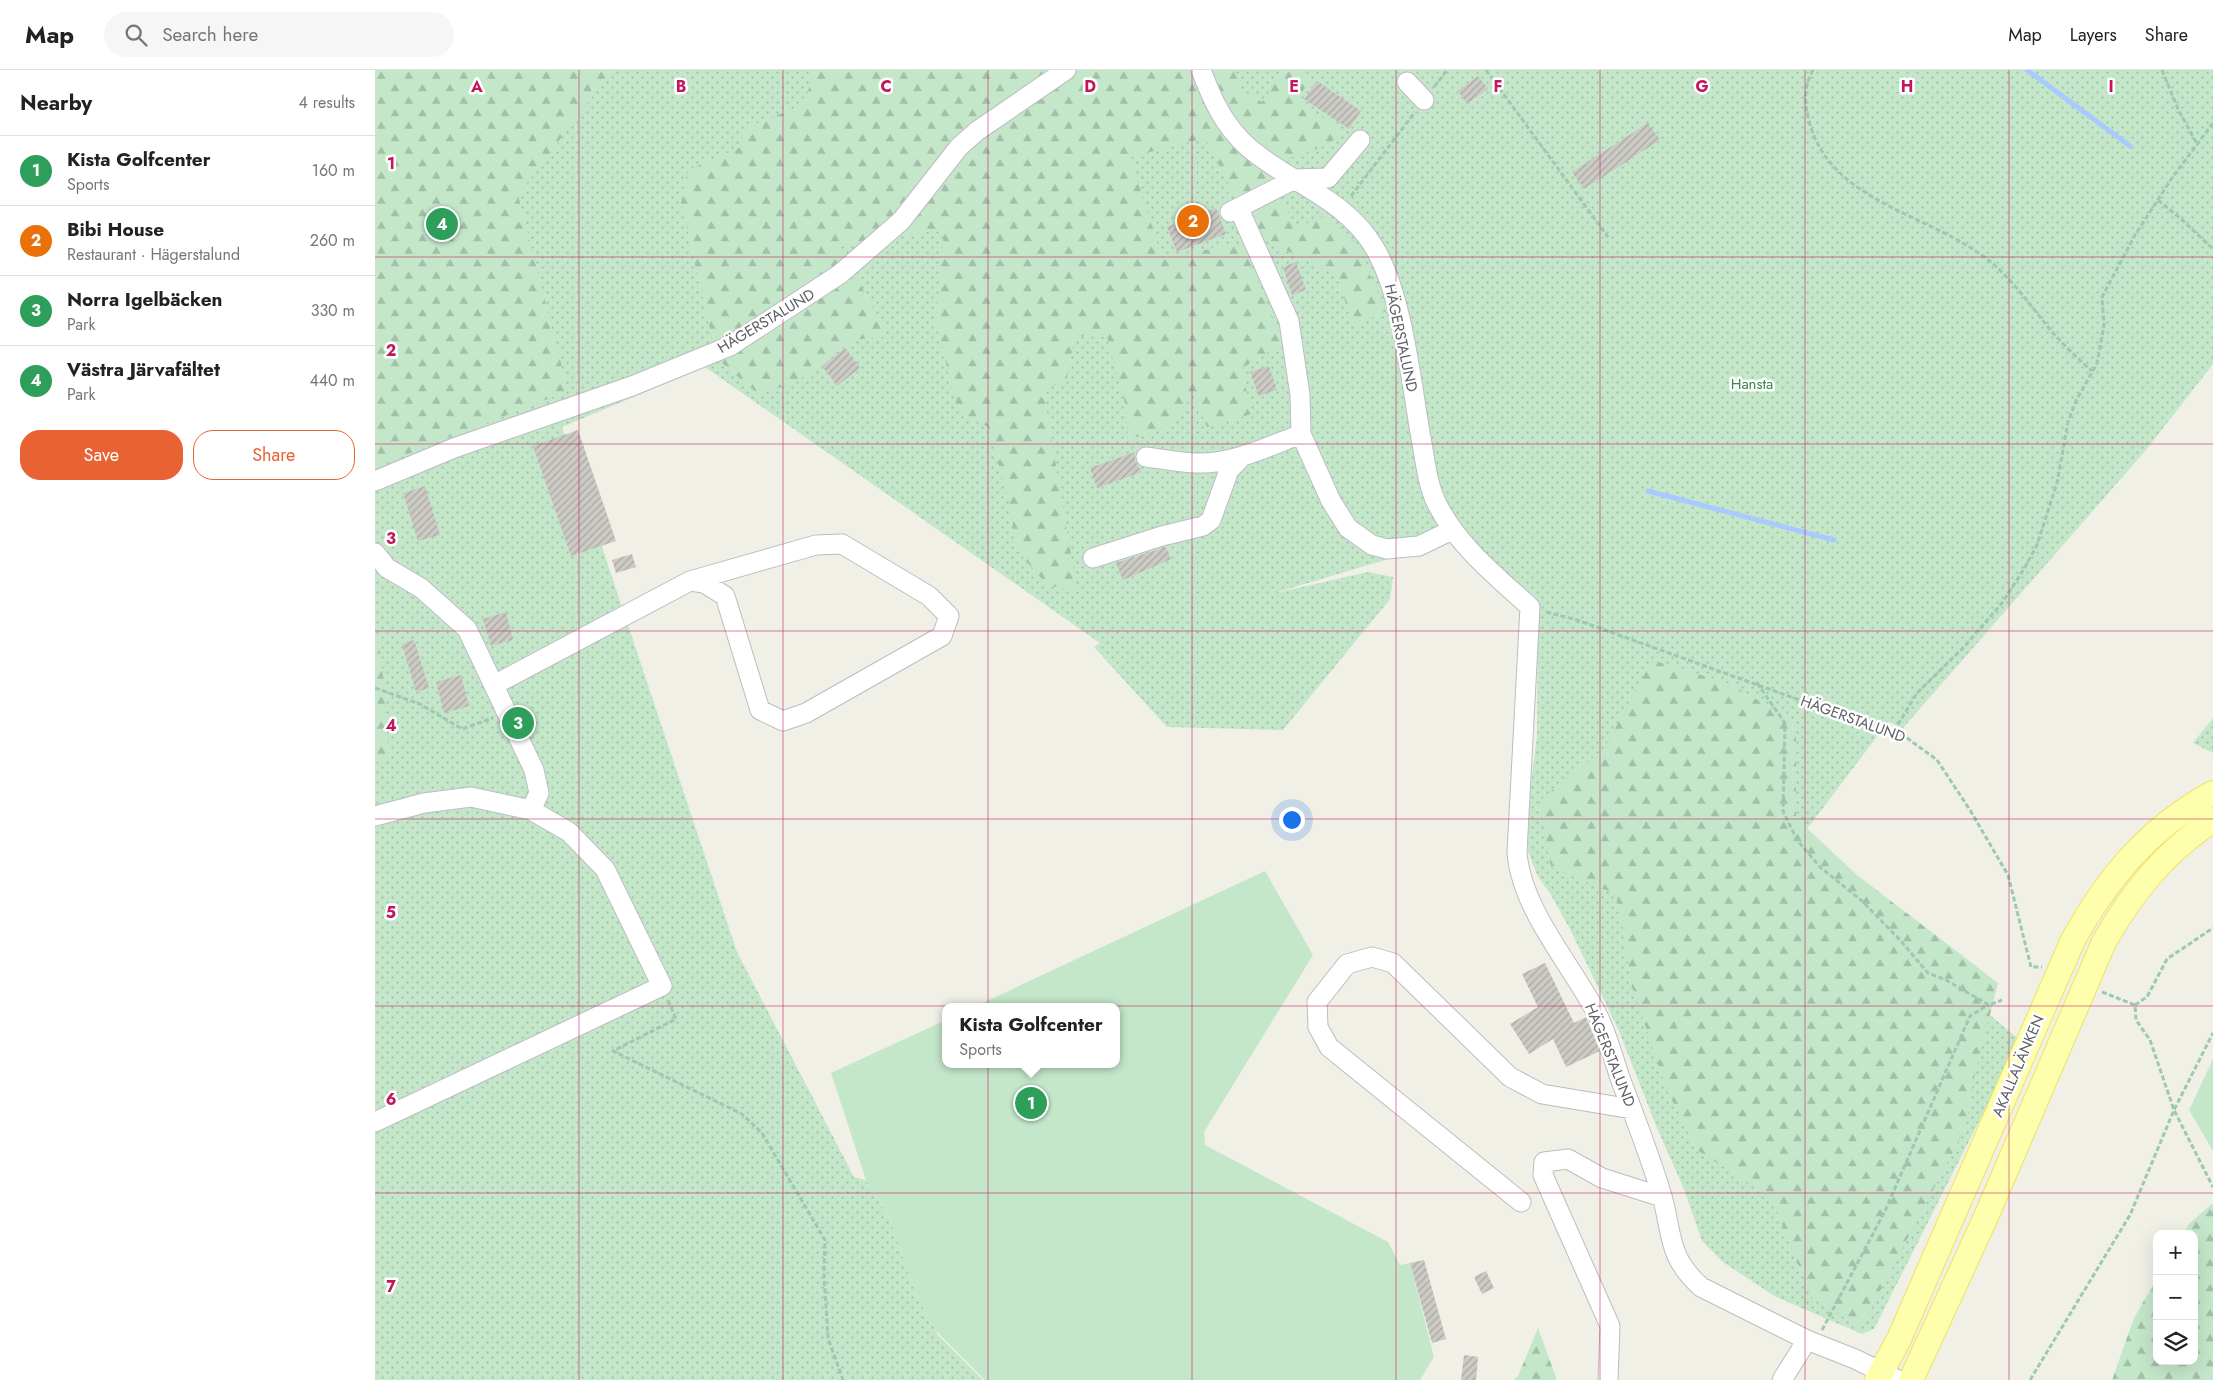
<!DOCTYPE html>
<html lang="en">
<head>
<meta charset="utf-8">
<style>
	body { margin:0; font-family:Jost,sans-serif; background:#f6f6f6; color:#222 }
	.controls { position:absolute; right:15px; bottom:15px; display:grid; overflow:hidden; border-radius:10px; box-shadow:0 5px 20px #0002 }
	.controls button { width:45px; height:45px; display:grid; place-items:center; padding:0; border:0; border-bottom:1px solid #e0e0e0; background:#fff; color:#222; font:25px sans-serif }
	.you { position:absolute; left:916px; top:749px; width:18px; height:18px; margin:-12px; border:4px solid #fff; border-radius:50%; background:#1a73e8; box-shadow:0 0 0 8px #1a73e833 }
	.badge { display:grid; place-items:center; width:32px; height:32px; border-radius:50%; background:#e96234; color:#fff; font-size:16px; font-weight:700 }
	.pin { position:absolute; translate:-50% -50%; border:2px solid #fff; box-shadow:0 1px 5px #0006 }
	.popup { position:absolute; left:567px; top:933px; width:178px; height:65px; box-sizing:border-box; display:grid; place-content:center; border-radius:10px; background:#fff; filter:drop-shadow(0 1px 4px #0005); font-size:16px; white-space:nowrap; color:#767676 }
	.popup b { font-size:19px; color:#222 }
	.popup::after { content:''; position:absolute; left:50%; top:100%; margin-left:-10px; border:10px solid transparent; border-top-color:#fff }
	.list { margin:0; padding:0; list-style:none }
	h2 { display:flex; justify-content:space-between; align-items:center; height:65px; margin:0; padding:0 20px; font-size:21px }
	h2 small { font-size:16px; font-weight:400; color:#767676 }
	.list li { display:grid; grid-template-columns:32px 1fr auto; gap:15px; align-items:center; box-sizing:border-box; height:70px; padding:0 20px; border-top:1px solid #e0e0e0 }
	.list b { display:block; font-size:19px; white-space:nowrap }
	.list p { margin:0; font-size:16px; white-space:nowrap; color:#767676 }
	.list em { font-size:16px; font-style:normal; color:#767676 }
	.actions { display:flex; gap:10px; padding:15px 20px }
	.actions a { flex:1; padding:11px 0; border:1px solid #e96234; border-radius:20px; text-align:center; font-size:18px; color:#e96234 }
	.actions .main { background:#e96234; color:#fff }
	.icon { flex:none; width:28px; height:28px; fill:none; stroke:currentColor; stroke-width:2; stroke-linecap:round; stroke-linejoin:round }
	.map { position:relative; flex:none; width:1838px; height:1310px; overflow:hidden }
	header { display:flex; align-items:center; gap:30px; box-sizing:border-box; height:70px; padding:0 25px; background:#fff; border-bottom:1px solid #e0e0e0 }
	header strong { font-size:24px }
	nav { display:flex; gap:28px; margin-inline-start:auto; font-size:18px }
	.search { width:350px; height:45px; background:#f6f6f6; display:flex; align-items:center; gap:12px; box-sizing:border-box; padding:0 18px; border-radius:28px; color:#767676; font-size:19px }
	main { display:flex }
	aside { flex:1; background:#fff }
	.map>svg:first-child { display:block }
	.grass { fill:url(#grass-dots) }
	.forest { fill:url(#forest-firs) }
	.garden { fill:#c4e7ca }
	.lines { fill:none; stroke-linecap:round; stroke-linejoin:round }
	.stream { stroke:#a8caff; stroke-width:5 }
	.building { fill:url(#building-hatch) }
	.minor-casing { stroke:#bbbdc2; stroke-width:21 }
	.major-casing { stroke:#f1e25f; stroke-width:26 }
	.path { stroke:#9dc8b1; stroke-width:3; stroke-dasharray:5 2.5; stroke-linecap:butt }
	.minor { stroke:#fff; stroke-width:19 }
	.major { stroke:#fdffad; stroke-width:24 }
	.grid { fill:none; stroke:#c2185b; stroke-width:1; stroke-opacity:0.55 }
	.labels { text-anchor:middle; stroke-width:5; stroke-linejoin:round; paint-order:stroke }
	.street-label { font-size:15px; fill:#5e6067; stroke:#fff }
	.park-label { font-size:15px; fill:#368648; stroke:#fff }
	.grid-label { font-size:16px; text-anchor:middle; font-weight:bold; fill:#c2185b; stroke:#fff; stroke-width:5; stroke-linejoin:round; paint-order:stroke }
</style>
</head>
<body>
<header>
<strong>Map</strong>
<div class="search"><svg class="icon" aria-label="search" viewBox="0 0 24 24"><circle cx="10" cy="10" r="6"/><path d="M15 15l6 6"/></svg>Search here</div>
<nav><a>Map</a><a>Layers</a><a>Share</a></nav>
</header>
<main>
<aside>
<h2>Nearby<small>4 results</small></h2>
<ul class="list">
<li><span class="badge" style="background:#2e9e5b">1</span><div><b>Kista Golfcenter</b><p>Sports</p></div><em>160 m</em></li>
<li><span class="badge" style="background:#e8710a">2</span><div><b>Bibi House</b><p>Restaurant · Hägerstalund</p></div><em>260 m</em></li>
<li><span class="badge" style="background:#2e9e5b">3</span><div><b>Norra Igelbäcken</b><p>Park</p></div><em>330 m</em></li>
<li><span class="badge" style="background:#2e9e5b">4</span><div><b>Västra Järvafältet</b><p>Park</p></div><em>440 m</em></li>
</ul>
<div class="actions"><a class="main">Save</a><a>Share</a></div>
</aside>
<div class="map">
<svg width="1838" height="1310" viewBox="0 0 1838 1310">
	<defs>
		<pattern id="grass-dots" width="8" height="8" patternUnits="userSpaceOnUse" patternTransform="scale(1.25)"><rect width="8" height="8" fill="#c4e7ca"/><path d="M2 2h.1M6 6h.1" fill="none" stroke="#a2bfa8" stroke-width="1.8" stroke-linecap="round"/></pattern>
		<pattern id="forest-firs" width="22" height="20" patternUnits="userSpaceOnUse" patternTransform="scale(1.25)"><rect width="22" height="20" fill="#c4e7ca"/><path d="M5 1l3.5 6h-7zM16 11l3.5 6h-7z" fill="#a2bfa8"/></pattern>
		<pattern id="building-hatch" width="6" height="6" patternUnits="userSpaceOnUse" patternTransform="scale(1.25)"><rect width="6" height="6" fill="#cccac4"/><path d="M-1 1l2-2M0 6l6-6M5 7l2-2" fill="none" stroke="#a9a7a3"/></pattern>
	</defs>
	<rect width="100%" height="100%" fill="#f0f0e7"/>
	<path class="grass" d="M0 0H1838V294L1771 380 1528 658 1513 652 1416 780 1645 970 1499 1259 1487 1264 1401 1227 1348 1192 1327 1171 1309 1119 1282 1058 1244 961 1194 857 1176 825 1162 805 1153 781 1154 729 1162 666 1163 544 1119 516 1096 495 1073 471 900 523 993 502 1018 507 1015 529 908 660 792 657 719 577 725 573 330 297 187 357 362 882 479 1107 491 1110 515 1149 541 1224 562 1262 561 1263 608 1310H0Z
		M1838 648V683L1818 673Z"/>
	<path class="forest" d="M0 0H235V3L143 125 193 321 0 397Z
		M438 0H858L868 21 887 32 908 0H925L936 10 921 30 971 63 945 78 909 90 898 119 922 157 951 146 980 171 1011 241 978 257 962 205 880 165 830 68 755 87 787 188 867 173 908 273 867 298 876 344 832 357 818 324 795 356 753 370 751 337 732 267 700 266 691 312 668 318 702 521 672 515 642 480 633 428 613 357 583 342 561 251 569 159 465 177 513 266 478 270 420 313 383 324 347 293 338 272 306 133 313 100 369 76 365 60 430 34Z
		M0 558 7 594 14 691 0 692Z
		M1277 590 1355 614 1421 652V748L1482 805 1623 913 1597 1016 1591 1057 1486 1257 1437 1228 1396 1127 1322 1080 1291 1018 1257 916 1241 824 1176 797 1164 731 1229 679Z
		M1838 1133V1310H1737L1759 1248 1782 1208V1291H1819V1164H1808L1814 1154Z
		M1163 1258 1182 1310H1138L1143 1306Z"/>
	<path class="garden" d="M890 801 938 885 829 1062 830 1075 1013 1172 1025 1195 1035 1193 1059 1287 1045 1310H610L562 1262 541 1224 515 1149 491 1110 456 1003 571 950V994H741V937H599Z
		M1838 989V1081L1814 1040Z"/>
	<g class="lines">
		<path class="stream" d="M1652 0 1755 76
			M1273 421 1459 470"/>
	</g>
	<path class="building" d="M1103 6 1113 19 1092 34 1083 21Z
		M942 11 986 41 974 59 929 29Z
		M1273 53 1285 70 1209 119 1197 102Z
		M841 138 851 164 802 182 792 157Z
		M921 192 931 220 917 225 908 197Z
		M470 278 485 298 462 316 447 296Z
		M894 296 902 320 884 326 875 302Z
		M203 360 241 471 196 486 158 376Z
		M760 382V391L767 402 722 418 715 398Z
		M50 416 65 465 43 471 28 423Z
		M791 477 796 489 748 510 741 493Z
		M257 484 261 497 241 503 237 490Z
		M131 542 138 570 116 576 108 549Z
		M39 570 54 618 41 622 27 574Z
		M86 605 94 636 69 643 61 612Z
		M1170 893 1199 953 1211 947 1225 981 1191 997 1178 969 1154 984 1135 954 1163 937 1147 904Z
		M1049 1190 1071 1269 1057 1273 1035 1193Z
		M1111 1201 1119 1218 1107 1224 1099 1207Z
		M1089 1285 1103 1287 1101 1310H1086Z"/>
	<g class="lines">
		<defs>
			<path id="minor" d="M826 0C837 29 849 56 873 77 914 113 970 128 999 177 1028 225 1036 312 1046 368 1050 389 1052 414 1062 434 1083 476 1121 506 1155 537L1142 782C1146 839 1196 894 1222 944 1232 963 1238 987 1245 1008 1260 1047 1275 1086 1287 1126 1298 1166 1292 1186 1326 1217L1432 1270 1480 1289 1523 1310
				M1032 12 1049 30
				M864 139 914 251 925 325 926 364 956 431 973 458 997 475 1012 479 1044 476 1077 460
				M855 142 920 109 953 108 985 70
				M771 387C788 389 805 393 822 393 858 394 892 377 926 364
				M0 411 79 378 257 316 355 276 465 204 526 151 584 77 602 61 691 0
				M0 483 12 498 46 518 92 559 159 700 164 723 156 740
				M718 488 787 466 828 456 836 450 854 400 867 387
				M119 615 315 511 441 475 467 474 554 526 574 546 567 566 431 643 408 651 385 640 350 526 329 513 315 511
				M0 746 49 733 96 727 156 740 194 762 230 799 287 916 0 1052
				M1146 1132 954 977 943 957 942 932 972 894 997 887 1018 893 1135 1007 1167 1024 1257 1039
				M1233 1310 1235 1256 1168 1105 1169 1092 1193 1089 1227 1108 1287 1127
				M1407 1310 1432 1270"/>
			<path id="major" d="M1502 1310 1524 1269 1698 870C1733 807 1774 758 1838 723
				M1536 1310 1610 1149 1729 872C1758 821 1789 783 1838 750"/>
		</defs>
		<use href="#minor" class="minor-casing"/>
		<use href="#major" class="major-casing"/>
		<path class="path" d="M1111 0 1233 167
			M1438 0C1429 16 1429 33 1434 51 1455 134 1559 144 1617 193 1637 210 1653 232 1669 252 1683 270 1700 286 1717 301
			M1787 0 1803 39 1822 74
			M1059 17 1072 0
			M976 126 1040 42
			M1783 130 1805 148 1838 179
			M1171 542 1202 550 1469 646 1519 661 1528 665 1562 690 1595 740 1633 805 1656 897H1667
			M1382 613 1410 653 1408 741 1422 770 1445 797 1487 831 1525 870 1553 903 1571 910 1614 935 1627 930
			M0 618 45 634 87 659 118 648
			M1519 661 1542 623 1589 577 1627 533 1649 499 1662 475 1682 413 1693 352 1701 331 1722 293 1729 255 1727 227 1760 165 1797 108 1838 53
			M1727 922 1760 935 1761 950 1775 970 1799 1040 1838 1117
			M293 930 301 949 238 981 367 1044 387 1063 450 1170 449 1205 453 1268 468 1310
			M1760 935 1772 927 1792 889 1838 858
			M1447 1260 1510 1141 1595 946 1613 935
			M1655 1310 1755 1145 1799 1040 1838 963"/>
		<use href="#minor" class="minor"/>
		<use href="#major" class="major"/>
	</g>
	<path class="grid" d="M204 0V1310M408 0V1310M613 0V1310M817 0V1310M1021 0V1310M1225 0V1310M1430 0V1310M1634 0V1310M0 187H1838M0 374H1838M0 561H1838M0 749H1838M0 936H1838M0 1123H1838"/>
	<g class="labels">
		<g class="street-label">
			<text transform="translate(391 251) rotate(-31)" y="5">HÄGERSTALUND</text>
			<text transform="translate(1026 268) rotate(78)" y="5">HÄGERSTALUND</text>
			<text transform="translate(1478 649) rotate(20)" y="5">HÄGERSTALUND</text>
			<text transform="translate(1235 985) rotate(68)" y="5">HÄGERSTALUND</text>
			<text transform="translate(1643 996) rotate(-67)" y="5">AKALLALÄNKEN</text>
		</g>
		<g class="park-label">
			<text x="1377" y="319">Hansta</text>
		</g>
	</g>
	<g class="grid-label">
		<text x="102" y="22">A</text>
		<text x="306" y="22">B</text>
		<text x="511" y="22">C</text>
		<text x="715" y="22">D</text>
		<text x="919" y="22">E</text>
		<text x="1123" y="22">F</text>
		<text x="1327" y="22">G</text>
		<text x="1532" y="22">H</text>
		<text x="1736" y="22">I</text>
		<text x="16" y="99">1</text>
		<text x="16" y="286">2</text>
		<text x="16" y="474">3</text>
		<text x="16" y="661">4</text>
		<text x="16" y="848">5</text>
		<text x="16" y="1035">6</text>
		<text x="16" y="1222">7</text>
	</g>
</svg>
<div class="controls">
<button>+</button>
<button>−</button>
<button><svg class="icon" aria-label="layers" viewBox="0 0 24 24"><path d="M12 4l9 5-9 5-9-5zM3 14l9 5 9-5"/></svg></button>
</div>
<div class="you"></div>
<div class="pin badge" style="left:656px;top:1033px;background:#2e9e5b">1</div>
<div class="popup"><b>Kista Golfcenter</b>Sports</div>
<div class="pin badge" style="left:818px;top:151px;background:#e8710a">2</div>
<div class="pin badge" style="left:143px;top:653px;background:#2e9e5b">3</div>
<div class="pin badge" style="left:67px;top:154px;background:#2e9e5b">4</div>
</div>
</main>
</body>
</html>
